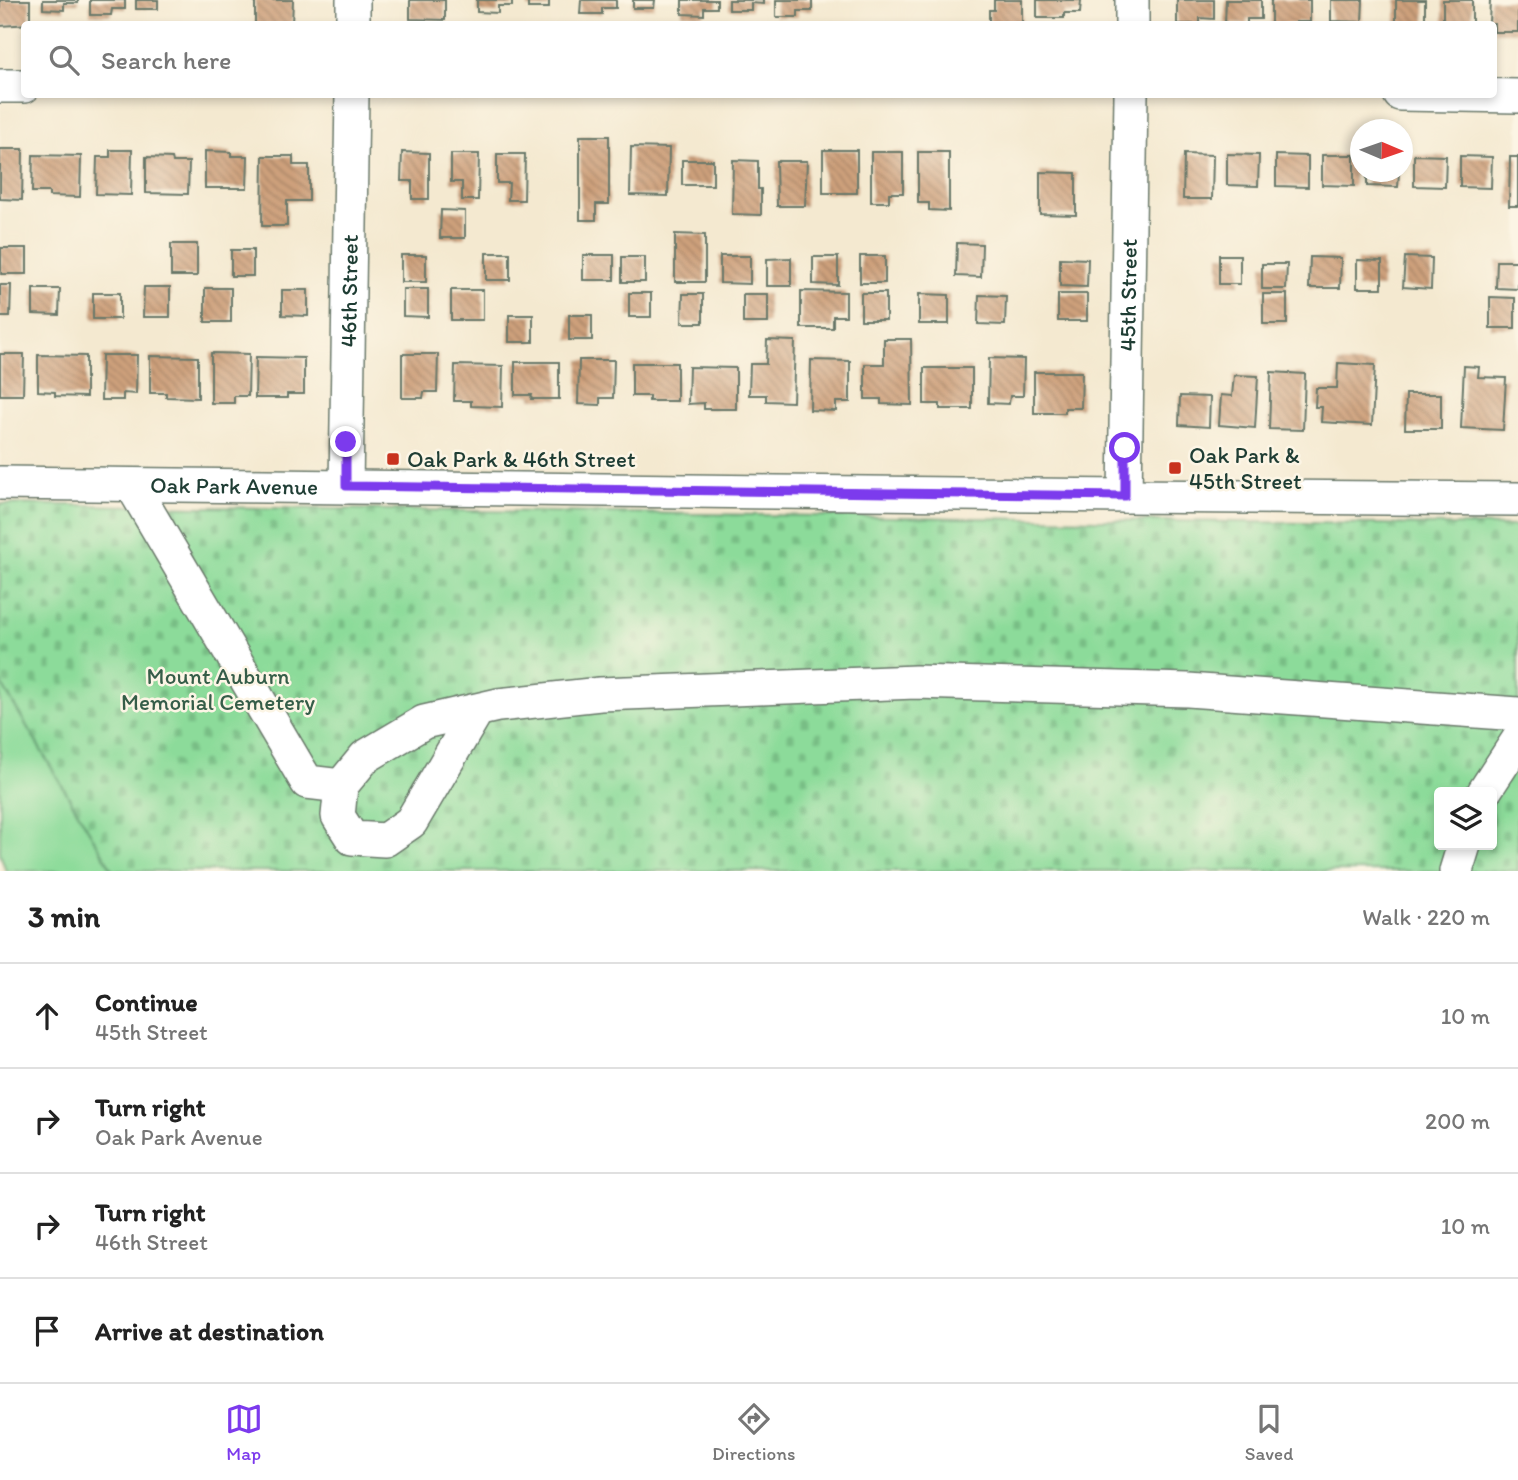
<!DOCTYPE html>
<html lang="en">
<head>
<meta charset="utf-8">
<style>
	body { margin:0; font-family:Itim,sans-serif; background:#f2f2f2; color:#222 }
	.controls { position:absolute; right:21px; bottom:21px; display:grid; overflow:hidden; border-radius:7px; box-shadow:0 4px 10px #0003 }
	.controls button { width:63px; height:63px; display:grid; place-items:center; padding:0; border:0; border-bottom:2px solid #e0e0e0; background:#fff; color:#222; font:35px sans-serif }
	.compass { position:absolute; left:1350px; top:119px; width:63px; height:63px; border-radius:50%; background:#fff; box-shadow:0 4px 10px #0003; rotate:92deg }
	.stop { position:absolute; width:21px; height:21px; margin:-16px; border:5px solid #7c3aed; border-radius:50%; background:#fff }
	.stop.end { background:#7c3aed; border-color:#fff; box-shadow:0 2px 7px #0008 }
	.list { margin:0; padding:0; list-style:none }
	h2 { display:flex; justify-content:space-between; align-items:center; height:91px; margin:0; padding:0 28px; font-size:30px }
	h2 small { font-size:23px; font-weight:400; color:#767676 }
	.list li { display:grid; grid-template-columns:46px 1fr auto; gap:21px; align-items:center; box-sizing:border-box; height:105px; padding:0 28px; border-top:2px solid #e0e0e0 }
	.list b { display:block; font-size:26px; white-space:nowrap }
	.list p { margin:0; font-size:23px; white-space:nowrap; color:#767676 }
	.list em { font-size:23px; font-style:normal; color:#767676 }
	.icon { flex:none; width:38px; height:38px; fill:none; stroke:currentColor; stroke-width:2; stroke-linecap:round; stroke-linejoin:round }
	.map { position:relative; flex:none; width:1518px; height:871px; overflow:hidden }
	.search { position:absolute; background:#fff; box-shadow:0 4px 10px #0003; left:21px; right:21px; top:21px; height:77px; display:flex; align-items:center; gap:18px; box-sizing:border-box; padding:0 24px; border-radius:7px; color:#767676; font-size:26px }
	.sheet { height:511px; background:#fff }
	nav { display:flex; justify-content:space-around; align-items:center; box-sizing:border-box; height:98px; border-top:2px solid #e0e0e0; background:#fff; font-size:19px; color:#767676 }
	nav a { display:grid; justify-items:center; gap:4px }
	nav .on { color:#7c3aed }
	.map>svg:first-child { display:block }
	.grass { fill:#8cdb9a; stroke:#568c67; stroke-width:2 }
	.cemetery { fill:url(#cemetery-stones); stroke:#568c67; stroke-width:2; fill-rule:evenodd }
	.building { fill:url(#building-back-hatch) }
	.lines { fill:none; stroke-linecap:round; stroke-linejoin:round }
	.minor-casing { stroke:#6a796b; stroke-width:36 }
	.minor { stroke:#fff; stroke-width:33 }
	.route { stroke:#7c3aed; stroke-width:9 }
	.poi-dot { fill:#c8321e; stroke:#fcf5e5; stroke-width:2.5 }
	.labels { text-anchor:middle; stroke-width:5; stroke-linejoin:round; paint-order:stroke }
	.street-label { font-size:23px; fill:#1f3d34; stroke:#fcf5e5 }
	.poi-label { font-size:23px; fill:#1f3d34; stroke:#fcf5e5; text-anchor:start }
	.park-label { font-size:23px; fill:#355d48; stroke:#fcf5e5 }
</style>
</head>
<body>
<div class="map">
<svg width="1518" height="871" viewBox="0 0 1518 871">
	<defs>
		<pattern id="cemetery-stones" width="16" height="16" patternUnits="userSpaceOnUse" patternTransform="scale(1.75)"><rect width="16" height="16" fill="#8cdb9a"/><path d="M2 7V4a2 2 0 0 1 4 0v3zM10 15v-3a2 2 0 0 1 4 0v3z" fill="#78bd85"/></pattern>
		<pattern id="building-back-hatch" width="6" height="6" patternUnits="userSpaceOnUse" patternTransform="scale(1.75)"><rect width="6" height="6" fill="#cea07b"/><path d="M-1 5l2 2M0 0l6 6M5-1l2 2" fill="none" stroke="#a78466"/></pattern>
	</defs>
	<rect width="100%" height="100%" fill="#fcf5e5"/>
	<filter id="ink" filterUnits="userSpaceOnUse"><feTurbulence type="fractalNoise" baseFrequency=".0143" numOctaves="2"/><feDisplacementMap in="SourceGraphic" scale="14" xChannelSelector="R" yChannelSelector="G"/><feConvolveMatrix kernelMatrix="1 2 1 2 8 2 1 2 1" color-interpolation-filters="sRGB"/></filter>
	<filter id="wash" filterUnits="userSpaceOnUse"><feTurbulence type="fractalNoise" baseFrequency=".00686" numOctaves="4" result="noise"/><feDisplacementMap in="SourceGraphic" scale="28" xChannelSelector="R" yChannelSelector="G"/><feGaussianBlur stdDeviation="1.57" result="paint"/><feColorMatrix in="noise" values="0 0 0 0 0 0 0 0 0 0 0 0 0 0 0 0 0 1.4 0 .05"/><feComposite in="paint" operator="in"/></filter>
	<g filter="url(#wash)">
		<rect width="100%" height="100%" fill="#f4e9d0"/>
		<path class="grass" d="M0 681 113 871H6L0 853Z"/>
		<path class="cemetery" d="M0 504 1518 526V871H113L0 681ZM1439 792H1492V845H1439Z"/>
		<g id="blocks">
			<path class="building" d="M0 0H30V24L0 26Z
				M43 0H78V3H64V10L43 9Z
				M90 0H125V9H112L111 15H90Z
				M136 0H158V9H136Z
				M255 0H293L292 24H255Z
				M410 0H445V20L410 19Z
				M477 0H512V6H498V13L477 12Z
				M528 0H549V8H528Z
				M581 0H616V8H602V14H580Z
				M633 0H655L654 8H633Z
				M682 0H717V8H704V15L682 14Z
				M729 0H764V4L751 3V10H729Z
				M776 0H812V11H798V17H776Z
				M994 0H1022V24H989V10H994Z
				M1037 0H1081L1080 13H1064V18H1037Z
				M1177 0H1214V19L1200 18V24H1177Z
				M1226 0H1261V19H1247V24H1225Z
				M1271 0H1310V22H1296V24H1271Z
				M1331 0H1363L1362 22 1331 21Z
				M1396 0H1425V24H1396Z
				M1443 0H1472V24H1443Z
				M1490 0H1518V32H1494V24H1489Z
				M580 136H609V204H596V220H580Z
				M631 147 669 148 668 196 630 195Z
				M0 149H23L22 200 0 199Z
				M110 150H132L131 195 96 194 97 157H110Z
				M823 150H857V193H823Z
				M205 151 231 152V156H248L247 188H205Z
				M402 152 429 153V199H412V181H401Z
				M871 152H903V193H889V202H871Z
				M918 152H949V211L929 210V203H918Z
				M451 154H479L478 200H462V182H451Z
				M497 154H525L524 200H508L509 183H497Z
				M1184 154 1213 155 1212 199H1183Z
				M1227 154 1259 155 1258 186 1227 185Z
				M33 155 81 156 80 197 49 196V192H32Z
				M1276 155 1308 156V187L1276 186Z
				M1322 155H1354V186L1322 185Z
				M1414 155 1446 156 1445 187 1414 186Z
				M263 156H293V165H309V201H287V226H262Z
				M1460 156 1492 157 1491 188 1460 187Z
				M146 157 172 158 173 162H189L188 194 146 193Z
				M1510 157H1518V206H1509Z
				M682 160H713V185H682Z
				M733 160 758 161V189H761V215L732 214Z
				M776 161H807L805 206H777Z
				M1040 172 1076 173V215L1040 214Z
				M1367 172H1399L1398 187 1367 186Z
				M441 210 465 211V238H440Z
				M675 234 705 235V282H675Z
				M957 243 982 244 981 277 956 276Z
				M171 244H197V276H171Z
				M1 248H27V274H1Z
				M231 250H253V276H231Z
				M486 253H510V280H486Z
				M401 255H426V282H401Z
				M583 255H614V280H583Z
				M1219 255H1240V284H1219Z
				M720 256H750V284L720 283Z
				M860 256H885V283H860Z
				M622 257H645V282H622Z
				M813 257H838V285L813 284Z
				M1310 257 1341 258 1340 288H1309Z
				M1405 257 1432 258 1431 289 1403 287Z
				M791 258V286H767V259Z
				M1060 258 1088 259 1087 287 1060 286Z
				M1357 260 1382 261V288H1357Z
				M1497 261H1518V289L1496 288Z
				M1262 264H1287L1286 289H1262Z
				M0 285H11L10 317H0Z
				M144 287H170V317H143Z
				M205 288H231V322H205Z
				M33 289H60L59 315 33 314Z
				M403 289H428V317L403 316Z
				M282 290H308V316L282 315Z
				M451 290H483V320H451Z
				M801 291 846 292V316H833V328H801Z
				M93 293H120V319H93Z
				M629 293H651V317H629Z
				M861 293H886V320H861Z
				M683 294H703V323H682Z
				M743 294H768V323H743Z
				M919 294 949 295V324H919Z
				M1058 294H1087V321H1058Z
				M1263 294H1287V324H1263Z
				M979 295 1006 296 1005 325 978 324Z
				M1490 297 1515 298V328H1490Z
				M509 315H533V342H509Z
				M569 315H592V340H569Z
				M884 339H911L912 405 881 404V399H865V364H884Z
				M767 340 795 341 793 402 766 401V395H749L750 364H766Z
				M211 353 249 354 248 396H234V403H211Z
				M0 354H24L23 395H0Z
				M402 354H438L437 392H424L423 398H402Z
				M38 355 86 356V397L55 396V392L38 391Z
				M102 355H137L136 394 123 393V400H101Z
				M150 356 198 357V398L166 397V393H150Z
				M256 357 304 358V394H287V398H255Z
				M989 358 1024 359 1023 396H1010L1009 404 988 403Z
				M579 360H614L613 398H600V405L578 404Z
				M811 360 850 361V402H836V411L810 410Z
				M515 362H559V399H531L532 395H515Z
				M632 363H677V401H649V396H632Z
				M1338 363 1375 365 1372 425 1321 422 1322 407H1315L1316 388H1337Z
				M455 365 503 366 502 407 471 406V401H454Z
				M1464 366 1479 367 1478 377 1506 378 1503 430 1461 428Z
				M689 367 736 368V409H704V403L688 404Z
				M924 368H972V409H940V404H924Z
				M1034 372H1082L1081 408H1065V413H1034Z
				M1271 372 1305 374 1303 430 1269 429Z
				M1234 375 1258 376 1255 428 1219 425 1221 395 1232 396Z
				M1406 394H1441V429H1405Z
				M1180 396 1210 397 1209 427 1179 425Z"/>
		</g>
	</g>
	<g filter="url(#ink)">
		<use href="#blocks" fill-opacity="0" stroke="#6a796b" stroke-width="2"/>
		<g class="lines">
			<defs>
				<g id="minor">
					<path d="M353 24V0"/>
					<path d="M1132 24V0"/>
					<path d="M0 86H24"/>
					<path d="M1400 94 1518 96"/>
					<path id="s1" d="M0 483 1125 496 1518 499"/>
					<path d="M132 485 307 782 341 786"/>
					<path id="s2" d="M346 487 352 94"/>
					<path id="s3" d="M1125 496 1131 94"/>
					<path d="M476 712 411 822 385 840 352 838 338 816 341 786 365 757 424 722 498 705 600 694 916 682 1188 690 1518 714"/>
					<path d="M1484 792 1518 740"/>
					<path d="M1456 871 1464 845"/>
				</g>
			</defs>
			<use href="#minor" class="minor-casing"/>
			<use href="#minor" class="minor"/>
		</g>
	</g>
	<g class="lines" filter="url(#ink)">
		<path class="route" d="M346 442V486L1125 496V448"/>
	</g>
	<g class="poi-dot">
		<rect x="386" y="452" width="14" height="14" rx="3.5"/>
		<rect x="1168" y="461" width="14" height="14" rx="3.5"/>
	</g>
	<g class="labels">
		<g class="street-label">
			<text dy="8" stroke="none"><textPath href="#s2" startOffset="196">46th Street</textPath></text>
			<text dy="8" stroke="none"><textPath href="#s3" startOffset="201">45th Street</textPath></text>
			<text dy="8" stroke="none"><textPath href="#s1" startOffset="234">Oak Park Avenue</textPath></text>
		</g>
		<g class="poi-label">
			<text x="1189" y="463">Oak Park &amp;<tspan x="1189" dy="26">45th Street</tspan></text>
			<text x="407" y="467">Oak Park &amp; 46th Street</text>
		</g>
		<g class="park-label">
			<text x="218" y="684">Mount Auburn<tspan x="218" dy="26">Memorial Cemetery</tspan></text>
		</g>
	</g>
</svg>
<div class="controls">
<button><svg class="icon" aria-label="layers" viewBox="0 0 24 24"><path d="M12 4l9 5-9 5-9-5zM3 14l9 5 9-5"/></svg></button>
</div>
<svg class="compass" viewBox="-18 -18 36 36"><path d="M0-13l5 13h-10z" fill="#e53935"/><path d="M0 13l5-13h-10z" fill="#767676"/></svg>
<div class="stop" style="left:1125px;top:448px"></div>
<div class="stop end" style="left:346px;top:442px"></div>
<div class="search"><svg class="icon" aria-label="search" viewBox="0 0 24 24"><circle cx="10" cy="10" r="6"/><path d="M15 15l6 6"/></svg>Search here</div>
</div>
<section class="sheet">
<h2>3 min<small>Walk · 220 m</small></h2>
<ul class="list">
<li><svg class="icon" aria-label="ahead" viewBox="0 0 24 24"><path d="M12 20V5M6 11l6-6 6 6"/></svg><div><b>Continue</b><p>45th Street</p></div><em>10 m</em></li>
<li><svg class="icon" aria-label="right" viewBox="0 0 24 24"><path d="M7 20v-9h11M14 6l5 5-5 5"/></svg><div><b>Turn right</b><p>Oak Park Avenue</p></div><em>200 m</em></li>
<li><svg class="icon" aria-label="right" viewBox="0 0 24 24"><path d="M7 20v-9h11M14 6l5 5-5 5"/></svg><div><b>Turn right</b><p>46th Street</p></div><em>10 m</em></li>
<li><svg class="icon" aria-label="arrive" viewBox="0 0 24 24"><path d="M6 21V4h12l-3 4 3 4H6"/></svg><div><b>Arrive at destination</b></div></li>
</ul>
</section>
<nav>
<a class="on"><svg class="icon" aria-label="map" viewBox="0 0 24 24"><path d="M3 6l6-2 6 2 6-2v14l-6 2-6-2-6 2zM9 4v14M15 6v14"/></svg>Map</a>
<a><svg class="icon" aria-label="directions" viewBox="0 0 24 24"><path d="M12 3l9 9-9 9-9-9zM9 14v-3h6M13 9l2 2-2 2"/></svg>Directions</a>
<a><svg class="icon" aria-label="saved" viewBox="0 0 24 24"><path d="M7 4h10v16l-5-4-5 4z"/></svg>Saved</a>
</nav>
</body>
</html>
